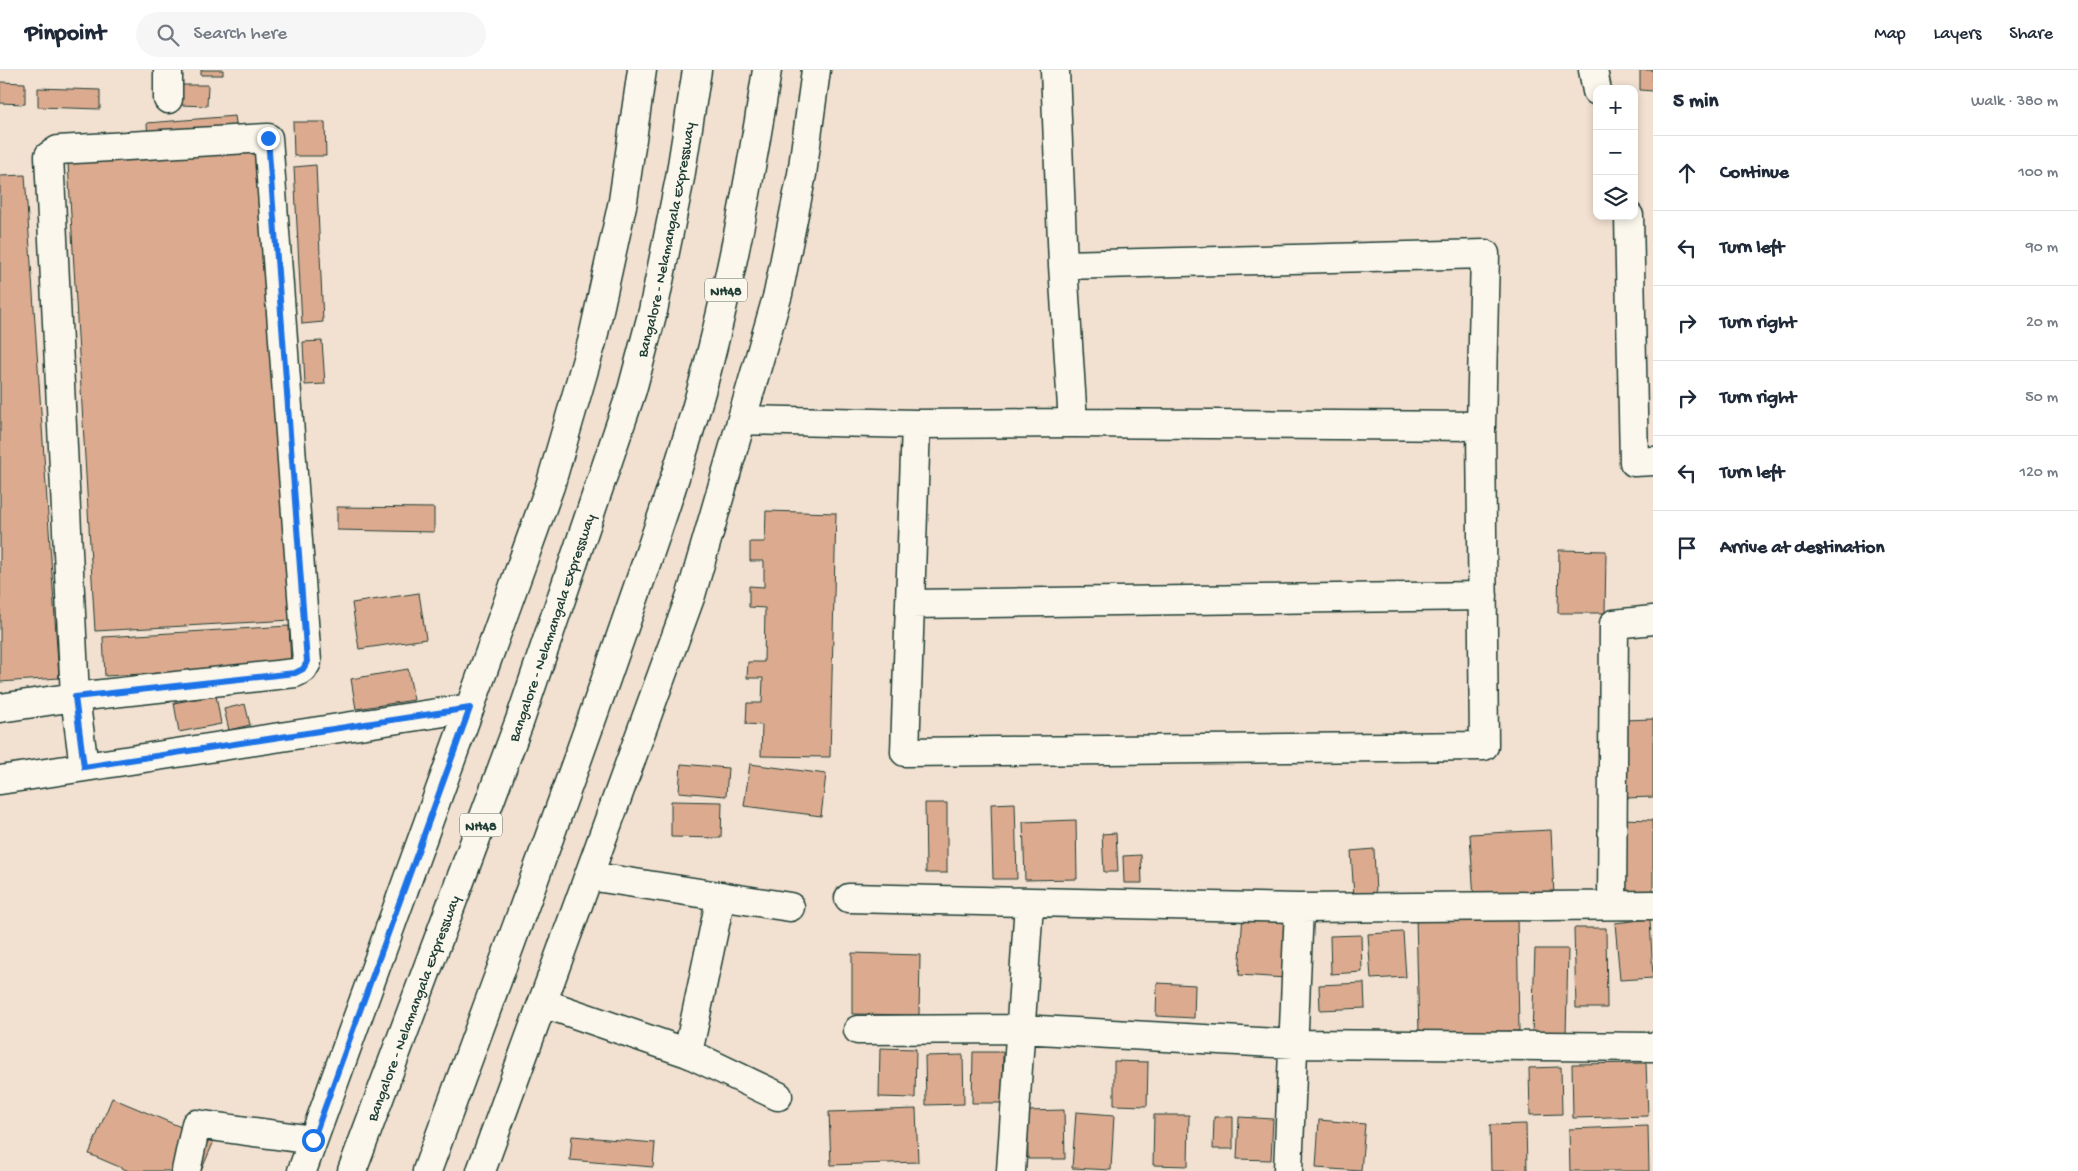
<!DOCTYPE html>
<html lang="en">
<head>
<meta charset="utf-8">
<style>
	body { margin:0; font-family:"Gochi Hand",sans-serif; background:#f6f6f7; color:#1f2937 }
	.controls { position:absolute; right:15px; top:15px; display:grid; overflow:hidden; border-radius:10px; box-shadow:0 2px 8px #0003 }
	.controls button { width:45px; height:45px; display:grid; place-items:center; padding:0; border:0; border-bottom:1px solid #e0e1e3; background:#fff; color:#1f2937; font:25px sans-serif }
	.stop { position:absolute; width:15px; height:15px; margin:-11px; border:4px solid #1a73e8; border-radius:50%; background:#fff }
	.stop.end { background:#1a73e8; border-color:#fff; box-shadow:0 1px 5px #0008 }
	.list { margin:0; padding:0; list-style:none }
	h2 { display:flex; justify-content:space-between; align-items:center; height:65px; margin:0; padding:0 20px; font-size:21px }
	h2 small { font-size:16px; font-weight:400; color:#747a83 }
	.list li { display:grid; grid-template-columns:32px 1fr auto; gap:15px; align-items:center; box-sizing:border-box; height:75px; padding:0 20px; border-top:1px solid #e0e1e3 }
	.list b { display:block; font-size:19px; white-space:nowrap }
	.list em { font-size:16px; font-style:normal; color:#747a83 }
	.icon { flex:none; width:28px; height:28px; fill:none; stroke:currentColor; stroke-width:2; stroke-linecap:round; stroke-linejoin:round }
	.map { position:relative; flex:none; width:1653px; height:1101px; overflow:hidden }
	header { display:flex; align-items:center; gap:30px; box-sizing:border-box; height:70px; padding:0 25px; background:#fff; border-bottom:1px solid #e0e1e3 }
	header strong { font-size:24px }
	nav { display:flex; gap:28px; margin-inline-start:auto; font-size:18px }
	.search { width:350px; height:45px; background:#f6f6f7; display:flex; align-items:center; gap:12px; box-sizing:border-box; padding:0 18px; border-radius:28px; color:#747a83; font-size:19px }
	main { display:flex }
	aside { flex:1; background:#fff }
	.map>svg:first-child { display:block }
	.building { fill:#dcab8f; stroke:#1f3d34 }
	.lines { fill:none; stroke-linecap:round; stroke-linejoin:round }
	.minor-casing { stroke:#1f3d34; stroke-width:31 }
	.highway-casing { stroke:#1f3d34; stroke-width:31 }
	.minor { stroke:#fbf7ec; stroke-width:28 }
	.highway { stroke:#fbf7ec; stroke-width:28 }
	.route { stroke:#1a73e8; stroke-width:6 }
	.labels { text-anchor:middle; stroke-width:4.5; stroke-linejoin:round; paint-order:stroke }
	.shield { fill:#fbf7ec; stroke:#61756b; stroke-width:1 }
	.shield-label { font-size:14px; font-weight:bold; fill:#1f3d34 }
	.street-label { font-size:15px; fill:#1f3d34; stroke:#fbf7ec }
</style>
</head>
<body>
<header>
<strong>Pinpoint</strong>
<div class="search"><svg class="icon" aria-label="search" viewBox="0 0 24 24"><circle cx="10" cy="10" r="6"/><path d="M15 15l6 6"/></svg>Search here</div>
<nav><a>Map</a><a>Layers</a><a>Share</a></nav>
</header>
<main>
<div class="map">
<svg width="1653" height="1101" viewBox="0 0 1653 1101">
	<rect width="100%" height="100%" fill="#f2e0d0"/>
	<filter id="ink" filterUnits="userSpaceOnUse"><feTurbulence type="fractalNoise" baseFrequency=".02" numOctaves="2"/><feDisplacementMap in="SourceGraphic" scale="10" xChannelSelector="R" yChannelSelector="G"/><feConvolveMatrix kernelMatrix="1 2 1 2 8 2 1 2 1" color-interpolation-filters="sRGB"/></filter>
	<g filter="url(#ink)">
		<path class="building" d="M201 0H223V5H201Z
			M1640 0H1653V21L1640 20Z
			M0 12 25 13V34L0 33Z
			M181 15H208L207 36 181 35Z
			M38 18 100 20V39L38 37Z
			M235 46 237 60 148 68 147 53Z
			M293 52H325L326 86H294Z
			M265 82 292 550 95 561 68 93Z
			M316 95 323 252 302 254 294 97Z
			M25 105 59 608 0 612V106Z
			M322 271 325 314 305 315 303 272Z
			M337 437 434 438V462L337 460Z
			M766 441 836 443 830 687 761 686 762 655 746 654 747 633H762L763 608H747L748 592H764L765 538 749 537V516L764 517V491H750V472H765Z
			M1559 480 1606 481 1605 543H1558Z
			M419 523 426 569 359 579 352 533Z
			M289 556 291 596 105 606 103 567Z
			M408 599 414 630 356 639 351 609Z
			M216 625 221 654 179 662 174 633Z
			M245 634 250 655 229 660 224 639Z
			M1653 649V727L1626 728 1624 650Z
			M681 694 728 698 726 726 679 722Z
			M750 694 826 704 821 746 744 736Z
			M671 731 722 732 721 768 671 767Z
			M925 733H947V803H926Z
			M1015 733 1017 809H993L991 734Z
			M1621 749 1653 750V824L1620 823Z
			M1076 750 1077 809 1025 810 1023 752Z
			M1551 760 1554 826 1474 830 1470 764Z
			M1116 763 1118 802H1104L1102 764Z
			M1374 779 1376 825 1354 827 1351 781Z
			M1141 785 1142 813H1124L1123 786Z
			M1243 843 1290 846 1286 908 1239 905Z
			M1517 845 1519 961 1419 963 1416 847Z
			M1650 849 1653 908 1620 910 1615 853Z
			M1574 858H1606L1607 938H1576Z
			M1403 862 1406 907 1371 909 1368 864Z
			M1361 865 1362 902 1331 904 1330 866Z
			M1535 879H1568L1566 966 1532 965Z
			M852 883 920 885 919 945 852 944Z
			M1157 913 1195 915 1194 948 1156 946Z
			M1364 913 1365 938 1320 940 1319 915Z
			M880 978 916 979 915 1028 879 1027Z
			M973 982H1003L1002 1033H972Z
			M963 985 964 1034 926 1035 925 986Z
			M1114 991 1148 992 1147 1036 1114 1035Z
			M1646 993 1648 1046 1573 1048 1572 994Z
			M1561 997 1562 1044 1530 1045 1529 998Z
			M112 1028 214 1071 201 1101H129L89 1084Z
			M916 1039 918 1092 831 1095 829 1042Z
			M1064 1040 1065 1089H1028L1027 1041Z
			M1076 1042 1114 1045 1111 1100 1072 1098Z
			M1154 1045H1189L1188 1096 1153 1095Z
			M1214 1047H1233V1079H1213Z
			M1239 1047 1273 1049 1271 1090 1237 1089Z
			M1319 1050 1365 1054 1361 1101 1316 1098Z
			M1526 1054 1527 1101H1491L1490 1055Z
			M1648 1056 1649 1101H1570L1569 1059Z
			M572 1066 655 1073 653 1097 570 1090Z"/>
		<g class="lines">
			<defs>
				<path id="minor" d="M1055 0 1063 195 1073 353
					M1593 0 1597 21
					M168 29V0
					M1629 146 1634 392 1653 391
					M1063 195 1485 184 1481 356
					M742 350 916 354 1073 353 1481 356 1484 676 905 682 916 354
					M910 534 1483 526
					M0 638 75 627 49 86 58 80 268 68 307 592 303 599 295 603 75 627 84 697
					M0 710 470 638
					M589 806 790 837
					M849 828 1299 838 1653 835
					M1612 835 1614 554 1653 550
					M543 933 688 983 778 1026
					M858 960 1020 959 1294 974 1653 977
					M688 983 721 826
					M186 1101 196 1054 313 1070
					M302 1101 550 416 592 272 623 131 642 0
					M481 1101 691 525 778 224 802 104 816 0
					M1011 1101 1029 833
					M1288 1101 1299 838"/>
				<g id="highway">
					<path id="s1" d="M352 1101 520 650 632 320 653 241 680 108 697 0"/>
					<path d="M427 1101C490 929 555 756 615 583 648 488 682 393 708 296 733 198 752 100 767 0"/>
				</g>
			</defs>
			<use href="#minor" class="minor-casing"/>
			<use href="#highway" class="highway-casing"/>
			<use href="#minor" class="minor"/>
			<use href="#highway" class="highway"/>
		</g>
	</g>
	<g class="lines" filter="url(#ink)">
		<path class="route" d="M268 68 307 592 303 599 295 603 75 627 84 697 470 638 313 1070"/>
	</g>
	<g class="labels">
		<g class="shield">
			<rect x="705" y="208.5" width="42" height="23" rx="4"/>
			<rect x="460" y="743.5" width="42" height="23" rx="4"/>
		</g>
		<g class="shield-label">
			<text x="726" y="225">NH48</text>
			<text x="481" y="760">NH48</text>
		</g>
		<g class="street-label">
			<text dy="5" stroke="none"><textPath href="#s1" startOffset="984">Bangalore - Nelamangala Expressway</textPath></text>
			<text dy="5" stroke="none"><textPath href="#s1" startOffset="579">Bangalore - Nelamangala Expressway</textPath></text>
			<text dy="5" stroke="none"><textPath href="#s1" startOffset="174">Bangalore - Nelamangala Expressway</textPath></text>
		</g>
	</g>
</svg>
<div class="controls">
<button>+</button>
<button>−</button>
<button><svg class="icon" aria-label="layers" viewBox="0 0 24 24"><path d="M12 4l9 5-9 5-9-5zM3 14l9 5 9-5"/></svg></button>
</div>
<div class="stop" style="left:313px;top:1070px"></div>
<div class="stop end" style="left:268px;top:68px"></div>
</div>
<aside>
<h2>5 min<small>Walk · 380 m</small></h2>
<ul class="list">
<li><svg class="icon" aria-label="ahead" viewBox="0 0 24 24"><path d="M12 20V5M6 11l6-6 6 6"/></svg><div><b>Continue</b></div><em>100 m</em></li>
<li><svg class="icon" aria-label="left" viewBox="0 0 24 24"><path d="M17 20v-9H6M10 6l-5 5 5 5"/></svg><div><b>Turn left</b></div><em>90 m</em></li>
<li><svg class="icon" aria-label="right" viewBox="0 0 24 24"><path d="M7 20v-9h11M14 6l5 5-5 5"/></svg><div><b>Turn right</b></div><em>20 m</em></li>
<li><svg class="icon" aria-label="right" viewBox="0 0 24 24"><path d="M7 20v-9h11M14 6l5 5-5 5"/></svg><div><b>Turn right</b></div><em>50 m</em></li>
<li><svg class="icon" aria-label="left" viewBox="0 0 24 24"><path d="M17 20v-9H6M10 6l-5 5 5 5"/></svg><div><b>Turn left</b></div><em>120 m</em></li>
<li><svg class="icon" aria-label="arrive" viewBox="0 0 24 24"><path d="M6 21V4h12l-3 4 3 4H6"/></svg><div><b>Arrive at destination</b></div></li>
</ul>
</aside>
</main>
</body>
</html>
